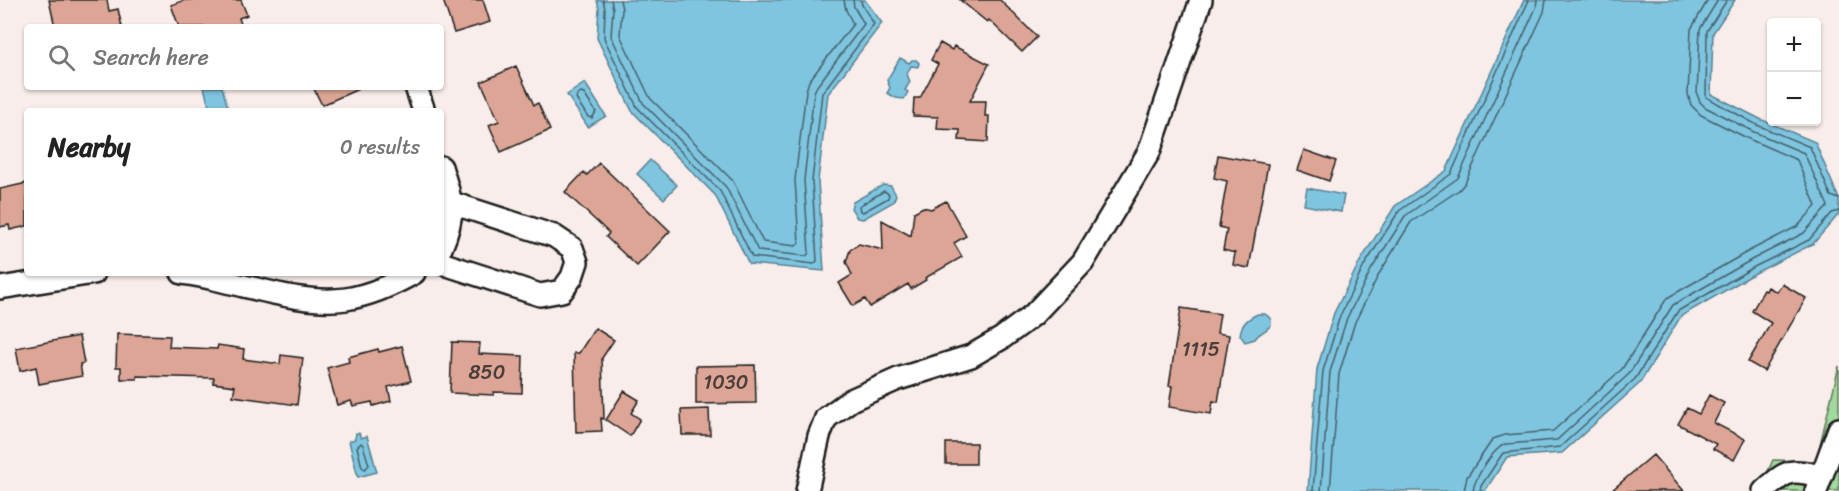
<!DOCTYPE html>
<html lang="en">
<head>
<meta charset="utf-8">
<style>
	body { margin:0; font-family:Sriracha,sans-serif; background:#f6f6f6; color:#222 }
	.controls { position:absolute; right:18px; top:18px; display:grid; overflow:hidden; border-radius:6px; box-shadow:0 2px 4px #0004 }
	.controls button { width:54px; height:54px; display:grid; place-items:center; padding:0; border:0; border-bottom:2px solid #e0e0e0; background:#fff; color:#222; font:30px sans-serif }
	.list { margin:0; padding:0; list-style:none }
	h2 { display:flex; justify-content:space-between; align-items:center; height:78px; margin:0; padding:0 24px; font-size:26px }
	h2 small { font-size:20px; font-weight:400; color:#767676 }
	.icon { flex:none; width:33px; height:33px; fill:none; stroke:currentColor; stroke-width:2; stroke-linecap:round; stroke-linejoin:round }
	.map { position:relative; flex:none; width:1839px; height:491px; overflow:hidden }
	.search { position:absolute; background:#fff; box-shadow:0 2px 4px #0004; left:24px; top:24px; width:420px; height:66px; display:flex; align-items:center; gap:15px; box-sizing:border-box; padding:0 21px; border-radius:6px; color:#767676; font-size:22px }
	.panel { position:absolute; background:#fff; box-shadow:0 2px 4px #0004; left:24px; top:108px; width:420px; height:168px; border-radius:6px }
	.map>svg:first-child { display:block }
	.green { fill:#a2d99d; stroke:#5f7a5c; stroke-width:1.5 }
	.water { fill:#7fc5e0; stroke:#578192; stroke-width:1.5 }
	.lines { fill:none; stroke-linecap:round; stroke-linejoin:round }
	.shore { stroke:#44606a; stroke-width:1.5 }
	.building { fill:#dda595; stroke:#1c1c1c; stroke-width:1.5 }
	.minor-casing { stroke:#1c1c1c; stroke-width:26 }
	.minor { stroke:#fff; stroke-width:21 }
	.labels { text-anchor:middle; stroke-width:4.5; stroke-linejoin:round; paint-order:stroke }
	.number-label { font-size:20px; fill:#4c3e3a }
</style>
</head>
<body>
<div class="map">
<svg width="1839" height="491" viewBox="0 0 1839 491">
	<rect width="100%" height="100%" fill="#f8edea"/>
	<filter id="ink" filterUnits="userSpaceOnUse"><feTurbulence type="fractalNoise" baseFrequency=".0167" numOctaves="2"/><feDisplacementMap in="SourceGraphic" scale="12" xChannelSelector="R" yChannelSelector="G"/><feConvolveMatrix kernelMatrix="1 2 1 2 8 2 1 2 1" color-interpolation-filters="sRGB"/></filter>
	<g filter="url(#ink)">
		<path class="green" d="M1839 366V491H1759L1773 460 1816 461Z"/>
		<path class="water" d="M597 0H865L882 23 828 94 818 181 824 271 749 264 715 195 632 111 597 38 599 9Z
			M1524 0H1735L1713 33 1711 94 1760 119 1815 142 1839 199V214L1813 244 1759 271 1681 316 1640 383 1562 453 1507 457 1485 491H1308L1317 369 1334 313 1359 263 1395 206 1446 171Z
			M900 58 909 63 912 60H916L919 63 918 67 911 66 907 74 910 82 905 90 908 92 904 99 896 98 887 93 890 88 887 80Z
			M585 83 606 116 588 127 567 95Z
			M204 87H222L228 108 210 111Z
			M650 160 677 185 664 199 637 174Z
			M883 185 891 186 896 195 893 202 863 219 857 218 851 208 853 202Z
			M1307 188 1344 195 1341 212 1304 205Z
			M1258 314H1265L1270 318 1271 325C1266 332 1259 332 1255 339L1245 342 1240 335C1241 324 1248 318 1258 314Z
			M356 433H359L361 438 367 436 377 472 358 477 349 441 355 439Z"/>
		<g class="lines">
			<path class="shore" d="M603 0 605 9 604 38 637 107 720 191 752 257 814 264 817 261 812 181 822 93 874 24 862 5 861 0
				M611 0 613 9 611 36 643 103 726 187 758 251 806 256 809 253 804 180 814 92 817 86 864 24 854 7 853 0
				M620 0 622 9 620 35 650 98 733 181 763 242 796 246 799 243 795 180 806 91 809 81 853 24 846 10 844 0
				M1727 0 1707 31 1706 97 1757 125 1810 147 1831 196 1839 199
				M581 93 584 94 596 112 592 118 588 117 576 99 577 95Z
				M884 191 889 194 888 198 863 212 860 211 859 206Z
				M361 443 363 445 369 465 365 469 362 467 357 447Z
				M1313 491 1323 371 1340 316 1364 266 1399 211 1451 174 1529 0
				M1321 491 1330 372 1347 318 1371 270 1405 216 1458 178 1536 8 1537 0
				M1330 491 1339 374 1355 322 1379 274 1411 222 1459 190 1465 183 1544 12 1546 0
				M1464 491 1467 477 1493 439 1505 435 1553 431 1622 369 1667 298 1749 251 1798 226 1816 206 1797 160 1751 140 1701 115 1691 105 1688 94 1691 29 1708 0
				M1473 491C1474 479 1494 447 1506 444L1557 440 1629 374 1673 305 1753 259 1804 233 1828 206 1804 153 1754 132 1705 107 1700 102 1697 94 1700 29 1718 0
				M1480 491 1481 486 1503 453 1560 447 1635 379 1678 311 1756 266 1809 240 1832 213 1839 211"/>
		</g>
		<path class="building" d="M49 0H107L109 11 118 9 122 27H55Z
			M185 0H241L247 15 239 18 242 27H179L171 5Z
			M443 0H483L490 22 454 33Z
			M960 0H1000L1037 37 1022 52 989 20 987 22Z
			M940 43 952 50 954 46 989 64 970 101H986L985 116H989L988 142 959 140 960 130 937 129 938 117 913 116 914 98H920L938 64 931 60Z
			M516 66 534 105 538 103 550 130 501 152 489 125 499 121 481 82Z
			M313 87H363L322 105Z
			M1304 150 1336 161 1329 181 1297 170Z
			M1218 155 1268 164 1249 268 1233 265 1235 253 1223 250 1227 229 1219 227 1227 181 1214 178Z
			M599 163 670 231 637 266 606 237 609 233 565 192 584 172 587 175Z
			M27 183V226L10 230 9 225 0 227V189Z
			M946 201 966 236 954 243 962 257 925 278 926 280 911 289 908 284 870 307 865 299 853 306 839 283 852 275 846 262 850 250 859 244 883 250 882 220 911 236 914 212 923 207 931 209Z
			M1782 284 1806 298 1764 371 1748 362 1771 323 1752 311 1764 290 1766 291 1768 287 1777 292Z
			M1181 308 1220 314 1217 333 1229 335 1218 402 1213 401 1211 414 1169 407 1172 386H1169Z
			M595 328 614 340 602 358 604 419 601 418 602 431 576 432 574 353H579Z
			M117 334 170 336 169 347 217 349 218 345 244 349 243 359 280 364 281 355 303 358 297 405 233 396 235 386 213 383 214 378 137 376V379H121V367H116Z
			M79 336 84 363 80 364 82 376 39 384 36 367 20 371 16 348Z
			M452 342 480 343 479 354 523 356 522 393 494 392V395L450 393Z
			M402 346 411 381 388 387 391 401 373 406 372 402 353 406 351 401 337 405 327 368 349 362 348 357 378 349 379 352Z
			M755 365 756 403 696 404V366Z
			M624 391 639 400 631 413 640 419 630 436 606 420Z
			M1709 395 1724 403 1714 423 1745 439 1734 460 1713 449 1716 444 1678 424 1687 408 1699 414Z
			M709 409 710 435H682L681 410Z
			M946 443H976V464H946Z
			M1653 455 1684 491H1611Z"/>
		<g class="lines">
			<defs>
				<path id="minor" d="M416 87 424 111
					M441 167C452 202 456 213 441 248
					M441 263 540 295 562 291 572 277 577 262 572 248 554 236 452 203
					M182 273C202 275 221 281 240 285 273 293 312 304 346 299 370 295 393 285 414 273
					M0 288 94 273
					M807 491 819 436 826 418 851 400 898 379 971 356 1002 338 1033 315 1083 262 1149 152 1201 0
					M1764 491C1788 469 1790 469 1821 476
					M1816 491 1839 429"/>
			</defs>
			<use href="#minor" class="minor-casing"/>
			<use href="#minor" class="minor"/>
		</g>
	</g>
	<g class="labels">
		<g class="number-label">
			<text x="1201" y="356">1115</text>
			<text x="487" y="379">850</text>
			<text x="726" y="389">1030</text>
		</g>
	</g>
</svg>
<div class="controls">
<button>+</button>
<button>−</button>
</div>
<div class="search"><svg class="icon" aria-label="search" viewBox="0 0 24 24"><circle cx="10" cy="10" r="6"/><path d="M15 15l6 6"/></svg>Search here</div>
<section class="panel">
<h2>Nearby<small>0 results</small></h2>
<ul class="list">
</ul>
</section>
</div>
</body>
</html>
